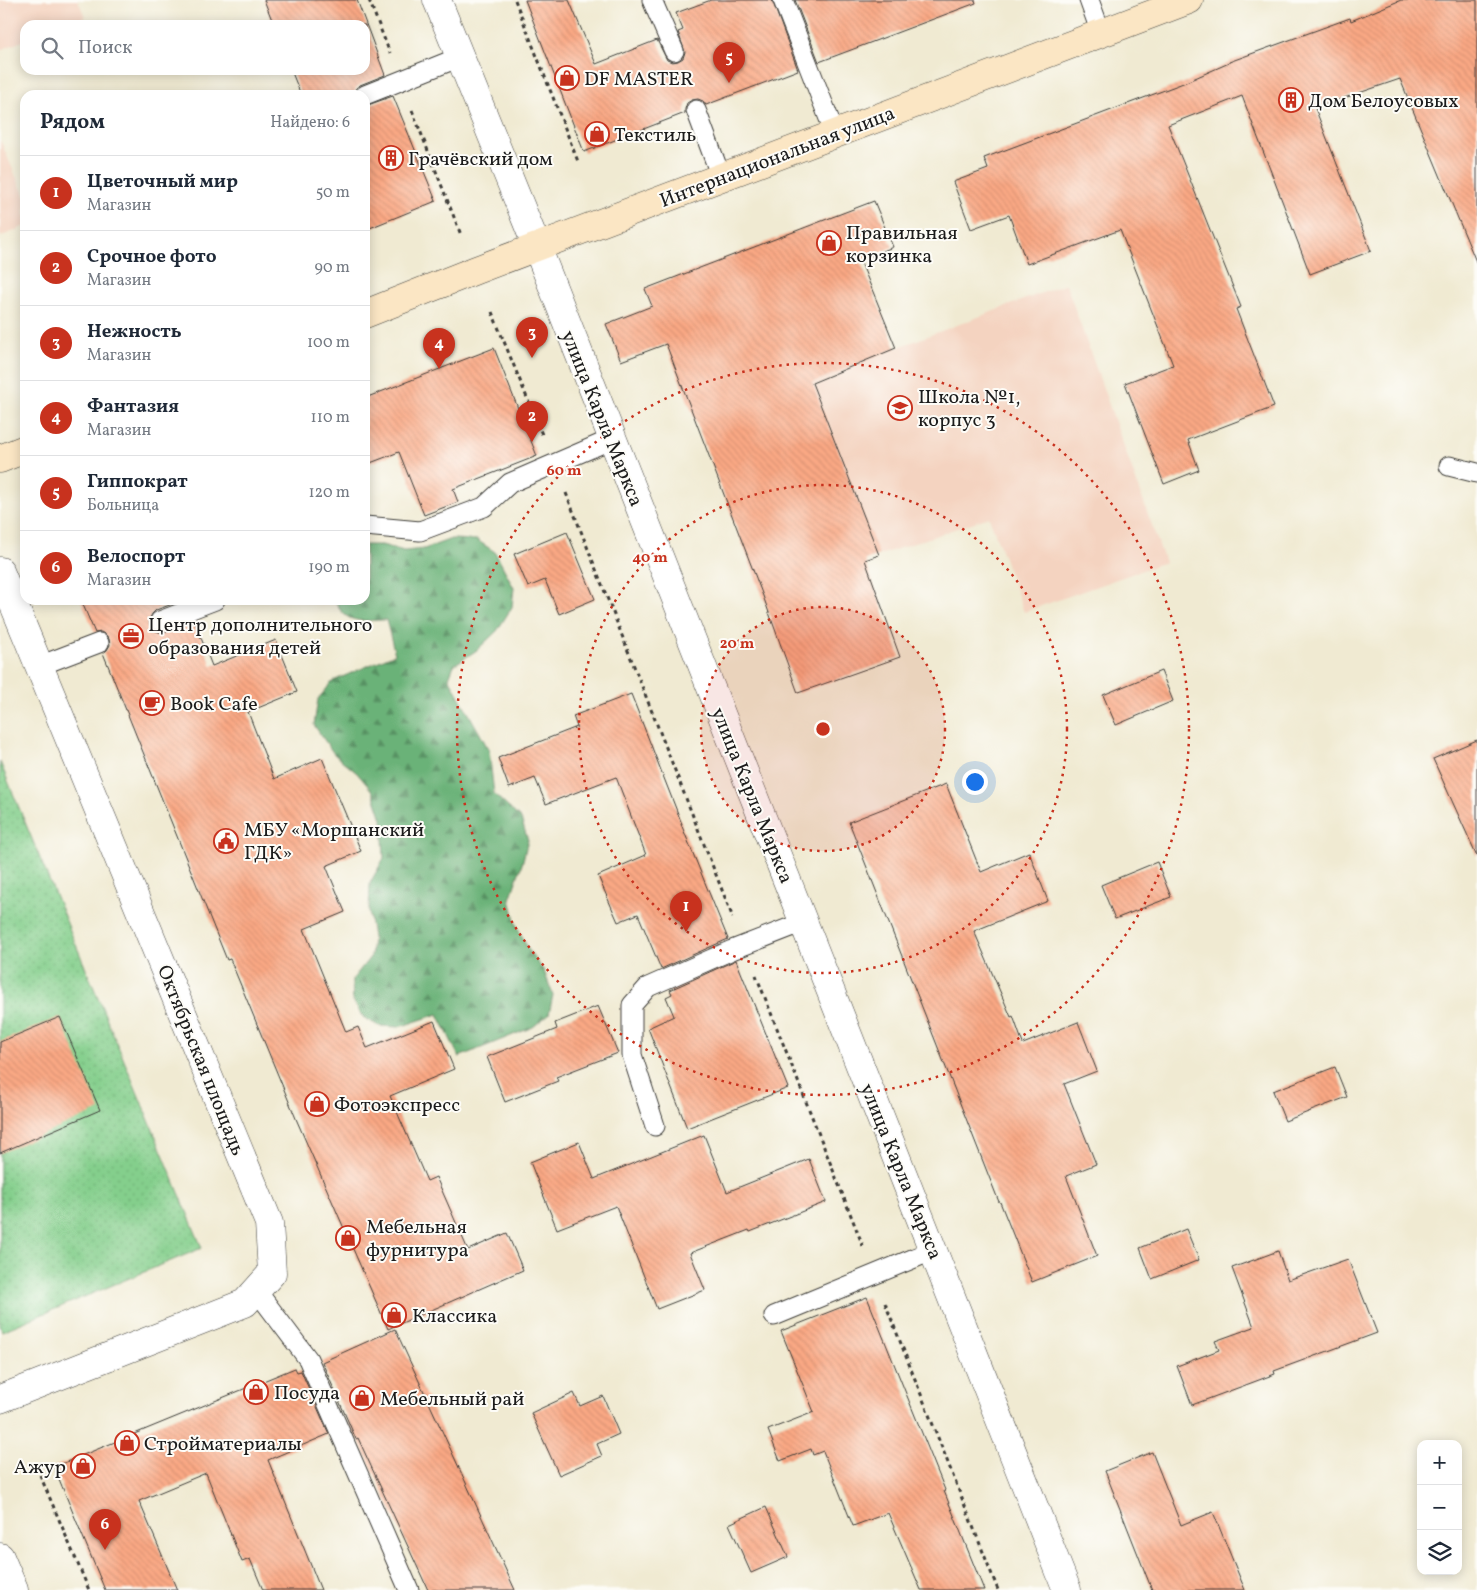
<!DOCTYPE html>
<html lang="ru">
<head>
<meta charset="utf-8">
<style>
	body { margin:0; font-family:Vollkorn,serif; background:#f2f2f3; color:#1f2937 }
	.controls { position:absolute; right:15px; bottom:15px; display:grid; overflow:hidden; border-radius:10px; box-shadow:0 2px 12px #0003 }
	.controls button { width:45px; height:45px; display:grid; place-items:center; padding:0; border:0; border-bottom:1px solid #e0e1e3; background:#fff; color:#1f2937; font:25px sans-serif }
	.you { position:absolute; left:974px; top:781px; width:18px; height:18px; margin:-12px; border:4px solid #fff; border-radius:50%; background:#1a73e8; box-shadow:0 0 0 8px #1a73e833 }
	.badge { display:grid; place-items:center; width:32px; height:32px; border-radius:50%; background:#c8321e; color:#fff; font-size:16px; font-weight:700 }
	.pin { position:absolute; translate:-50% -41px; filter:drop-shadow(0 1px 2px #0008) }
	.pin::after { content:''; position:absolute; top:26px; width:18px; height:15px; background:inherit; clip-path:polygon(0 0,100% 0,50% 100%) }
	.list { margin:0; padding:0; list-style:none }
	h2 { display:flex; justify-content:space-between; align-items:center; height:65px; margin:0; padding:0 20px; font-size:21px }
	h2 small { font-size:16px; font-weight:400; color:#747a83 }
	.list li { display:grid; grid-template-columns:32px 1fr auto; gap:15px; align-items:center; box-sizing:border-box; height:75px; padding:0 20px; border-top:1px solid #e0e1e3 }
	.list b { display:block; font-size:19px; white-space:nowrap }
	.list p { margin:0; font-size:16px; white-space:nowrap; color:#747a83 }
	.list em { font-size:16px; font-style:normal; color:#747a83 }
	.icon { flex:none; width:28px; height:28px; fill:none; stroke:currentColor; stroke-width:2; stroke-linecap:round; stroke-linejoin:round }
	.map { position:relative; flex:none; width:1477px; height:1590px; overflow:hidden }
	.search { position:absolute; background:#fff; box-shadow:0 2px 12px #0003; left:20px; top:20px; width:350px; height:55px; display:flex; align-items:center; gap:12px; box-sizing:border-box; padding:0 18px; border-radius:15px; color:#747a83; font-size:19px }
	.panel { position:absolute; background:#fff; box-shadow:0 2px 12px #0003; left:20px; top:90px; width:350px; height:515px; border-radius:15px }
	.map>svg:first-child { display:block }
	.built { fill:#f4d3c0 }
	.forest { fill:url(#forest-firs); stroke:#44674a }
	.park { fill:url(#park-dots); stroke:#507654 }
	.building { fill:url(#building-back-hatch) }
	.lines { fill:none; stroke-linecap:round; stroke-linejoin:round }
	.lane-casing { stroke:#3c3b37; stroke-width:21 }
	.street-casing { stroke:#3c3b37; stroke-width:29 }
	.secondary-casing { stroke:#3c3b37; stroke-width:29 }
	.path { stroke:#3c3b37; stroke-width:3; stroke-dasharray:4 4; stroke-linecap:butt }
	.lane { stroke:#fff; stroke-width:19 }
	.street { stroke:#fff; stroke-width:28 }
	.secondary { stroke:#fbe6c4; stroke-width:28 }
	.ring { fill:none; stroke:#c8321e; stroke-width:2.5; stroke-dasharray:2.5 5 }
	.labels { text-anchor:middle; stroke-width:4; stroke-linejoin:round; paint-order:stroke }
	.poi-label { font-size:20px; fill:#1c1c1c; stroke:#fdfcf7; text-anchor:start }
	.street-label { font-size:20px; fill:#1c1c1c; stroke:#fdfcf7 }
	.centre { fill:#c8321e; stroke:#fdfcf7; stroke-width:2.5 }
	.ring-label { font-size:15px; text-anchor:middle; font-weight:bold; fill:#c8321e; stroke:#fdfcf7; stroke-width:4; stroke-linejoin:round; paint-order:stroke }
</style>
</head>
<body>
<div class="map">
<svg width="1477" height="1590" viewBox="0 0 1477 1590">
	<defs>
		<pattern id="forest-firs" width="22" height="20" patternUnits="userSpaceOnUse" patternTransform="scale(1.25)"><rect width="22" height="20" fill="#6bb278"/><path d="M5 1l3.5 6h-7zM16 11l3.5 6h-7z" fill="#579062"/></pattern>
		<pattern id="park-dots" width="8" height="8" patternUnits="userSpaceOnUse" patternTransform="scale(1.25)"><rect width="8" height="8" fill="#84cf8c"/><path d="M2 2h.1M6 6h.1" fill="none" stroke="#71b178" stroke-width="1.8" stroke-linecap="round"/></pattern>
		<pattern id="building-back-hatch" width="6" height="6" patternUnits="userSpaceOnUse" patternTransform="scale(1.25)"><rect width="6" height="6" fill="#faa884"/><path d="M-1 5l2 2M0 0l6 6M5-1l2 2" fill="none" stroke="#d69071"/></pattern>
	</defs>
	<rect width="100%" height="100%" fill="#fdfcf7"/>
	<filter id="ink" filterUnits="userSpaceOnUse"><feTurbulence type="fractalNoise" baseFrequency=".02" numOctaves="2"/><feDisplacementMap in="SourceGraphic" scale="10" xChannelSelector="R" yChannelSelector="G"/><feConvolveMatrix kernelMatrix="1 2 1 2 8 2 1 2 1" color-interpolation-filters="sRGB"/></filter>
	<filter id="wash" filterUnits="userSpaceOnUse"><feTurbulence type="fractalNoise" baseFrequency=".0096" numOctaves="4" result="noise"/><feDisplacementMap in="SourceGraphic" scale="20" xChannelSelector="R" yChannelSelector="G"/><feGaussianBlur stdDeviation="1.12" result="paint"/><feColorMatrix in="noise" values="0 0 0 0 0 0 0 0 0 0 0 0 0 0 0 0 0 1.4 0 .05"/><feComposite in="paint" operator="in"/></filter>
	<g filter="url(#wash)">
		<rect width="100%" height="100%" fill="#f0ead2"/>
		<path class="built" d="M0 0H78L85 17 63 25H25V40L0 50Z
			M0 140 25 197V226L0 237Z
			M788 234 843 370 896 348 1066 284 1165 562 1024 612 989 517 762 596 645 289Z"/>
		<path class="forest" d="M451 539 477 540 495 552 514 588 512 607 497 631 477 650 454 665 449 678 489 750 494 794 521 819 528 840 522 864 510 899 516 924 528 949 544 971 553 995 549 1014 533 1027 459 1057 438 1014 399 1027 379 1026 364 1018 353 1002 352 980 371 956 373 938 369 911 370 883 384 858 382 819 373 792 357 773 334 754 314 725 318 699 333 681 395 654 386 620C363 620 345 626 335 600H365V545H382L404 551 424 549Z"/>
		<path class="park" d="M0 762 202 1248 2 1331 0 1326Z"/>
		<g id="blocks">
			<path class="building" d="M264 0H357L385 75 360 85 356 88 354 95H301L291 70H365V25H274Z
				M525 0H569L596 64 657 40 667 60 672 62 678 61 683 58 685 52 678 32 683 30 676 13 711 0H772L798 70 706 105 703 101 698 99 692 100 687 103 685 109V113L584 152Z
				M795 0H975L976 3 819 62Z
				M1401 0H1477V264L1400 79 1315 108 1371 251 1310 274 1242 96 1168 125 1241 307 1236 309 1274 407 1188 440 1199 470 1164 484 1125 383 1173 365 1120 230 1027 264 1009 215 971 229 953 182 988 169 984 158 1186 82 1229 63V62L1350 18 1351 21Z
				M393 96 436 201 365 230V106Z
				M874 201 893 247 860 260 896 348 812 383 879 555 865 560 900 657 798 693 763 596 666 344 621 361 606 324 652 306 645 289Z
				M494 348 537 456 453 489 458 502 424 515 399 452 365 465V398Z
				M567 532 595 599 559 614 545 580 528 587 514 554Z
				M81 600H183L156 610 152 614 149 620 150 625 153 630 159 632H164L194 620 212 666 276 640 297 692 248 712 274 779 322 758 361 851 326 866 345 912 304 929 346 1032 358 1027 367 1048 434 1021 454 1069 390 1096 427 1181 436 1177 468 1250 507 1233 523 1270 388 1329 297 1121 230 959 227 960 103 653 107 650 110 645 109 639 106 635 101 632 95 633Z
				M1161 671 1173 701 1116 725 1103 695Z
				M631 694 682 824H681L728 939 661 969 638 914 618 922 598 876 646 855 616 777 546 804 535 778 509 788 498 758 577 727 573 716Z
				M1477 740V856L1433 759Z
				M946 784 981 872 1029 852 1048 901 974 931 1011 1017 1013 1016 1023 1044 1078 1022 1097 1071 1064 1084 1096 1164 1066 1176 1097 1256 1032 1282 1000 1202H999L849 822Z
				M1157 862 1171 897 1115 919 1101 885Z
				M736 960 788 1088 687 1128 648 1028 674 1016 666 997 672 994 670 990Z
				M598 1006 618 1053 556 1077 558 1081 505 1102 487 1057 557 1029 555 1023Z
				M60 1017 100 1110 0 1153V1042Z
				M1335 1067 1347 1097 1285 1121 1273 1091Z
				M704 1135 727 1192 809 1159 826 1202 750 1232 749 1230 690 1253 705 1290 657 1309 616 1206 557 1229 530 1162 579 1142 594 1179Z
				M1186 1229 1199 1260 1152 1279 1140 1248Z
				M1278 1251 1288 1280 1348 1259 1377 1333 1274 1371 1275 1374 1192 1405 1177 1366 1219 1350 1215 1341 1254 1327 1232 1268Z
				M867 1297 945 1490 944 1491 984 1590H921L888 1513 853 1526 823 1451 813 1455 811 1449 780 1461 768 1430 814 1412 781 1331Z
				M395 1329 455 1459 515 1590H428L358 1438 356 1439 322 1362Z
				M295 1368 297 1372 301 1371 329 1434 268 1460 321 1590H263L250 1559 242 1562 206 1473 139 1501 177 1590H105L54 1467Z
				M574 1393 580 1406 603 1396 619 1434 597 1444 602 1456 559 1475 531 1413Z
				M1152 1452 1181 1525 1213 1512 1245 1590H1152L1105 1471Z
				M766 1507 788 1557 751 1573 729 1524Z"/>
		</g>
	</g>
	<g filter="url(#ink)">
		<use href="#blocks" fill-opacity="0" stroke="#3c3b37" stroke-width="1"/>
		<g class="lines">
			<defs>
				<path id="lane" d="M652 0 674 51
					M783 0 835 134
					M1089 0 1101 33
					M365 95 460 57
					M696 110 721 177
					M1449 466 1477 473
					M365 526 420 531 484 507 510 483 612 439
					M160 621 215 600
					M39 666 99 643
					M655 1126 632 1055V1005L648 987 732 950 804 922
					M256 1290 308 1359 409 1590
					M774 1316 934 1250"/>
				<path id="street" d="M437 0 537 247 1067 1590
					M0 571 269 1223 272 1273 245 1303 0 1399
					M0 1557 14 1590"/>
				<path id="secondary" d="M365 314 476 270 1189 0
					M0 459 25 449"/>
			</defs>
			<use href="#lane" class="lane-casing"/>
			<use href="#street" class="street-casing"/>
			<use href="#secondary" class="secondary-casing"/>
			<path class="path" d="M369 0 390 53
				M515 0 579 164
				M412 110 461 235
				M492 312 543 437
				M566 493 733 918
				M756 975 863 1246
				M885 1303 998 1590
				M40 1475 89 1590"/>
			<use href="#lane" class="lane"/>
			<use href="#street" class="street"/>
			<use href="#secondary" class="secondary"/>
		</g>
	</g>
	<circle cx="823" cy="729" r="122" fill="#c8321e" fill-opacity=".12"/>
	<g class="ring">
		<circle cx="823" cy="729" r="122"/>
		<circle cx="823" cy="729" r="244"/>
		<circle cx="823" cy="729" r="366"/>
	</g>
	<defs>
		<symbol id="shop-ring" viewBox="-11 -11 22 22"><circle r="9.5" fill="#fdfcf7" stroke="#c8321e" stroke-width="1.5"/><path d="M-5-2.5h2.3a2.7 3.5 0 0 1 5.4 0H5L5.5 6h-11ZM-1.5-2.5h3a1.5 2.3 0 0 0-3 0Z" fill="#c8321e"/></symbol>
		<symbol id="building-ring" viewBox="-11 -11 22 22"><circle r="9.5" fill="#fdfcf7" stroke="#c8321e" stroke-width="1.5"/><path d="M-4-6H4V6H1V3H-1V6H-4ZM-2.5-4.3h1.7v1.8h-1.7ZM.8-4.3h1.7v1.8H.8ZM-2.5-1h1.7V.8h-1.7ZM.8-1h1.7V.8H.8Z" fill="#c8321e"/></symbol>
		<symbol id="school-ring" viewBox="-11 -11 22 22"><circle r="9.5" fill="#fdfcf7" stroke="#c8321e" stroke-width="1.5"/><path d="M0-5L7-2L0 1L-7-2ZM-4 1L0 2.5L4 1V4Q0 6-4 4Z" fill="#c8321e"/></symbol>
		<symbol id="office-ring" viewBox="-11 -11 22 22"><circle r="9.5" fill="#fdfcf7" stroke="#c8321e" stroke-width="1.5"/><path d="M-6-3h4V-5.5h4V-3h4V5H-6ZM-1-4.5V-3h2v-1.5ZM-6 0V1H6V0Z" fill="#c8321e"/></symbol>
		<symbol id="cafe-ring" viewBox="-11 -11 22 22"><circle r="9.5" fill="#fdfcf7" stroke="#c8321e" stroke-width="1.5"/><path d="M-5.5-4.5H6V0H3Q3 3.5 0 3.5H-2.5Q-5.5 3.5-5.5 0ZM3-3.2v2h1.7v-2ZM-6 4.5H4V6H-6Z" fill="#c8321e"/></symbol>
		<symbol id="civic-ring" viewBox="-11 -11 22 22"><circle r="9.5" fill="#fdfcf7" stroke="#c8321e" stroke-width="1.5"/><path d="M-.6-6.5H3V-4.5H.6V-3L4-1V1h2V6H-6V1h2V-1L-.6-3ZM-1.2 2.5V6h2.4V2.5Z" fill="#c8321e"/></symbol>
	</defs>
	<g fill-rule="evenodd">
		<use href="#shop-ring" x="553" y="64" width="28" height="28"/>
		<use href="#building-ring" x="1277" y="86" width="28" height="28"/>
		<use href="#shop-ring" x="583" y="120" width="28" height="28"/>
		<use href="#building-ring" x="377" y="144" width="28" height="28"/>
		<use href="#shop-ring" x="815" y="229" width="28" height="28"/>
		<use href="#school-ring" x="886" y="394" width="28" height="28"/>
		<use href="#office-ring" x="117" y="622" width="28" height="28"/>
		<use href="#cafe-ring" x="138" y="689" width="28" height="28"/>
		<use href="#civic-ring" x="212" y="827" width="28" height="28"/>
		<use href="#shop-ring" x="303" y="1090" width="28" height="28"/>
		<use href="#shop-ring" x="334" y="1224" width="28" height="28"/>
		<use href="#shop-ring" x="380" y="1301" width="28" height="28"/>
		<use href="#shop-ring" x="242" y="1378" width="28" height="28"/>
		<use href="#shop-ring" x="348" y="1384" width="28" height="28"/>
		<use href="#shop-ring" x="113" y="1429" width="28" height="28"/>
		<use href="#shop-ring" x="69" y="1452" width="28" height="28"/>
	</g>
	<g class="labels">
		<g class="poi-label">
			<text x="584" y="85">DF MASTER</text>
			<text x="1308" y="107">Дом Белоусовых</text>
			<text x="614" y="141">Текстиль</text>
			<text x="408" y="165">Грачёвский дом</text>
			<text x="846" y="239">Правильная<tspan x="846" dy="23">корзинка</tspan></text>
			<text x="918" y="403">Школа №1,<tspan x="918" dy="23">корпус 3</tspan></text>
			<text x="148" y="631">Центр дополнительного<tspan x="148" dy="23">образования детей</tspan></text>
			<text x="170" y="710">Book Cafe</text>
			<text x="244" y="836">МБУ «Моршанский<tspan x="244" dy="23">ГДК»</tspan></text>
			<text x="334" y="1111">Фотоэкспресс</text>
			<text x="366" y="1233">Мебельная<tspan x="366" dy="23">фурнитура</tspan></text>
			<text x="412" y="1322">Классика</text>
			<text x="274" y="1399">Посуда</text>
			<text x="380" y="1405">Мебельный рай</text>
			<text x="144" y="1450">Стройматериалы</text>
			<text x="66" y="1473" text-anchor="end">Ажур</text>
		</g>
		<g class="street-label">
			<text transform="translate(777 156) rotate(-21)" y="7">Интернациональная улица</text>
			<text transform="translate(603 418) rotate(68)" y="7">улица Карла Маркса</text>
			<text transform="translate(753 795) rotate(68)" y="7">улица Карла Маркса</text>
			<text transform="translate(202 1060) rotate(68)" y="7">Октябрьская площадь</text>
			<text transform="translate(902 1171) rotate(68)" y="7">улица Карла Маркса</text>
		</g>
	</g>
	<circle cx="823" cy="729" r="8" class="centre"/>
	<g class="ring-label">
		<text x="564" y="475">60 m</text>
		<text x="650" y="562">40 m</text>
		<text x="737" y="648">20 m</text>
	</g>
</svg>
<div class="controls">
<button>+</button>
<button>−</button>
<button><svg class="icon" aria-label="layers" viewBox="0 0 24 24"><path d="M12 4l9 5-9 5-9-5zM3 14l9 5 9-5"/></svg></button>
</div>
<div class="you"></div>
<div class="pin badge" style="left:686px;top:932px">1</div>
<div class="pin badge" style="left:532px;top:442px">2</div>
<div class="pin badge" style="left:532px;top:358px">3</div>
<div class="pin badge" style="left:439px;top:369px">4</div>
<div class="pin badge" style="left:729px;top:83px">5</div>
<div class="pin badge" style="left:105px;top:1550px">6</div>
<div class="search"><svg class="icon" aria-label="search" viewBox="0 0 24 24"><circle cx="10" cy="10" r="6"/><path d="M15 15l6 6"/></svg>Поиск</div>
<section class="panel">
<h2>Рядом<small>Найдено: 6</small></h2>
<ul class="list">
<li><span class="badge">1</span><div><b>Цветочный мир</b><p>Магазин</p></div><em>50 m</em></li>
<li><span class="badge">2</span><div><b>Срочное фото</b><p>Магазин</p></div><em>90 m</em></li>
<li><span class="badge">3</span><div><b>Нежность</b><p>Магазин</p></div><em>100 m</em></li>
<li><span class="badge">4</span><div><b>Фантазия</b><p>Магазин</p></div><em>110 m</em></li>
<li><span class="badge">5</span><div><b>Гиппократ</b><p>Больница</p></div><em>120 m</em></li>
<li><span class="badge">6</span><div><b>Велоспорт</b><p>Магазин</p></div><em>190 m</em></li>
</ul>
</section>
</div>
</body>
</html>
